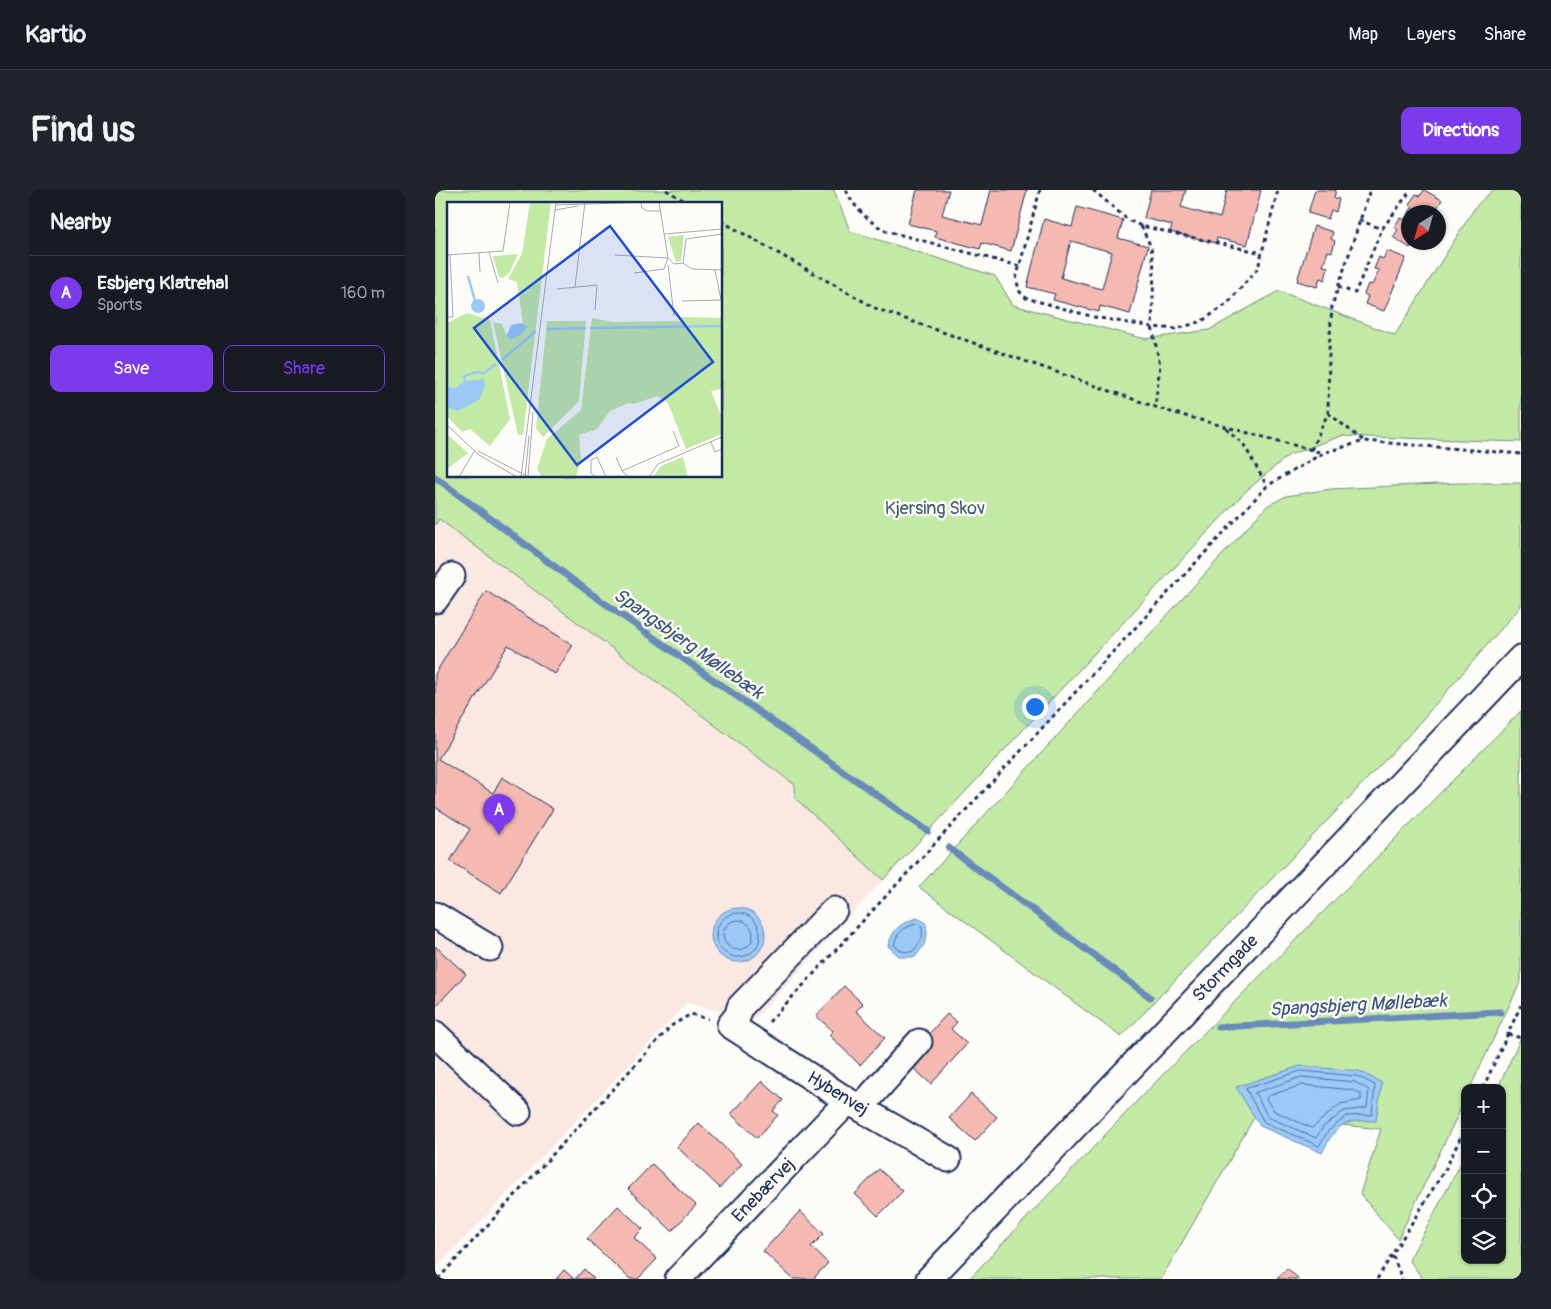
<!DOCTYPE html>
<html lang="en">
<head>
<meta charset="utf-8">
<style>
	body { margin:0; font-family:Pangolin,sans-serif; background:#20242c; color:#f1f3f6 }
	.controls { position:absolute; right:15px; bottom:15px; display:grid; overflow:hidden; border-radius:10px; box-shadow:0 1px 4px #0004 }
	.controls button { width:45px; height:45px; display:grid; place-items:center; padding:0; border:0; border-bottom:1px solid #363941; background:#171b24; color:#f1f3f6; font:25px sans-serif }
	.compass { position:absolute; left:966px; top:15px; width:45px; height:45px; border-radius:50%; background:#171b24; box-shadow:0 1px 4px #0004; rotate:217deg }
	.you { position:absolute; left:599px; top:516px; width:18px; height:18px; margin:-12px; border:4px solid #fff; border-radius:50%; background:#1a73e8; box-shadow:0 0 0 8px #1a73e833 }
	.badge { display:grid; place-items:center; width:32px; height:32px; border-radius:50%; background:#7c3aed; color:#fff; font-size:16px; font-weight:700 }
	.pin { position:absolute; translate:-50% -41px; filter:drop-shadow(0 1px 2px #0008) }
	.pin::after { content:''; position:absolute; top:26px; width:18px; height:15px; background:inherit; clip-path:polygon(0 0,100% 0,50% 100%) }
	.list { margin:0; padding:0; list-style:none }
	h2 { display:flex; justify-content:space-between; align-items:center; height:65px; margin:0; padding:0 20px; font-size:21px }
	h2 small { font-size:16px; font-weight:400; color:#9ea1a6 }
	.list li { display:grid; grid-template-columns:32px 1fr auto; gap:15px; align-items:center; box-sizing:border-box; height:75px; padding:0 20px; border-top:1px solid #363941 }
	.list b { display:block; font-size:19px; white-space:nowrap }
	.list p { margin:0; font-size:16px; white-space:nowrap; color:#9ea1a6 }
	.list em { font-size:16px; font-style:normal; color:#9ea1a6 }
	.actions { display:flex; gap:10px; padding:15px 20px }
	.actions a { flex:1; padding:11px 0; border:1px solid #7c3aed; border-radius:10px; text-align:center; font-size:18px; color:#7c3aed }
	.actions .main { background:#7c3aed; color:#fff }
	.icon { flex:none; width:28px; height:28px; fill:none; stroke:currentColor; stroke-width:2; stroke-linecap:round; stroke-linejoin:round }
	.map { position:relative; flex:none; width:1086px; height:1089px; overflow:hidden; border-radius:10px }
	header { display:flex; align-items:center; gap:30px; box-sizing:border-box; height:70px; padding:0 25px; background:#171b24; border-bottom:1px solid #363941 }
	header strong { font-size:24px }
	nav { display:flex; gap:28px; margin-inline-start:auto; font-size:18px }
	.intro { display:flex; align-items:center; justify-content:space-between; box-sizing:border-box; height:120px; padding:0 30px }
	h1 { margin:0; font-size:35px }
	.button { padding:12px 22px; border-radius:10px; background:#7c3aed; color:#fff; font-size:18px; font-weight:700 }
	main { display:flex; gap:30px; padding:0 30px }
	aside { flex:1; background:#171b24; border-radius:10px; box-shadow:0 1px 4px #0004 }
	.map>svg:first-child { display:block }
	.built { fill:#fae8e2 }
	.green { fill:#c3eaa5; stroke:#6f8c82; fill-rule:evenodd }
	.water { fill:#9bc9f6; stroke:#688bb9 }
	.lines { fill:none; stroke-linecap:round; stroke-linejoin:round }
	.shore { stroke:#4e6d9b; stroke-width:1 }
	.stream { stroke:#688bb9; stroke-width:7 }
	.building { fill:#f4b9b1; stroke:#1b2f5e; fill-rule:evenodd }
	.minor-casing { stroke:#1b2f5e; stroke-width:29 }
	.path { stroke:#1b2f5e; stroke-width:3; stroke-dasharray:4 4; stroke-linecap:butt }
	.minor { stroke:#fdfcf7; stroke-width:25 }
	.labels { text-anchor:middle; stroke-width:5; stroke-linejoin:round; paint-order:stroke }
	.park-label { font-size:18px; fill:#455e70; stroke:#fdfcf7 }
	.street-label { font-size:18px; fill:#1b2f5e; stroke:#fdfcf7 }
	.water-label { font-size:19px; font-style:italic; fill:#3b5684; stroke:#fdfcf7 }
	.inset-river { fill:none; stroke:#9bc9f6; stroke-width:2.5 }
	.inset-road { fill:none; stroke:#a3aaba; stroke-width:1 }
	.view { fill:#1d4ed8; fill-opacity:0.15; stroke:#1d4ed8; stroke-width:2.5 }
	.inset-edge { fill:none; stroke:#1b2f5e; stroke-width:2.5 }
</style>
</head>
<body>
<header>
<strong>Kartio</strong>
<nav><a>Map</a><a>Layers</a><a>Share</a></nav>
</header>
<div class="intro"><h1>Find us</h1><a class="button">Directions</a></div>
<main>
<aside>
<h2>Nearby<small></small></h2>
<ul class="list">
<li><span class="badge">A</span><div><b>Esbjerg Klatrehal</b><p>Sports</p></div><em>160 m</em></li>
</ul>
<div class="actions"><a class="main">Save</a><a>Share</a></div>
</aside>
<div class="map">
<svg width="1086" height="1089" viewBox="0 0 1086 1089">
	<rect width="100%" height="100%" fill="#fdfcf7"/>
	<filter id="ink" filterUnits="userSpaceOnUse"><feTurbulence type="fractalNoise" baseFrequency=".02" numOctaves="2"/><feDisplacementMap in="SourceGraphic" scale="10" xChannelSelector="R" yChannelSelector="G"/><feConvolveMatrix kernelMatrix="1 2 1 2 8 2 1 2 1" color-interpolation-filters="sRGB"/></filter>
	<g filter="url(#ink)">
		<path class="built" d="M4 328 360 595 361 608 448 690 320 829 252 813 0 1080V335Z"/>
		<path class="green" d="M0 0H399L415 41 560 86 578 115 711 149 774 140 844 101 960 145 1041 16 1058 0H1086V252L906 246 854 265 811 301 448 690 360 608V595L4 329 0 335ZM14 14H286V286H14Z
			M1024 293H1086V416L972 547 686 847 484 697 832 316 851 306 896 299Z
			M1086 521V791L1035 898H1030V910L963 1049 925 1004 946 939 820 926 726 1089H534L705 908Z
			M1086 847V1089H988L974 1070 1030 966V1070H1067V898H1063Z"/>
		<path class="water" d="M276 745a27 27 0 1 1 54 0a27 27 0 1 1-54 0Z
			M482 728 490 732C495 747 490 755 480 767H465L453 756C458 739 465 733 482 728Z
			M865 876 924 881 947 893 941 931C908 930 902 933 887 963L825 936 801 897Z"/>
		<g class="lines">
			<path class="shore" d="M281 745a22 22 0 1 1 44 0a22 22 0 1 1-44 0Z
				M288 745a15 15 0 1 1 30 0a15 15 0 1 1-30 0Z
				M481 734 486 735C490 746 485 754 477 762L466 761 459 755C462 742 469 737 481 734Z
				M866 881 922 886 940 895 937 925 912 926 893 941 884 956 829 932 811 899Z
				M867 887 920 892 934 900 932 918 909 921 888 937 881 948 833 927 820 903Z
				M868 895 918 900 926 904V910L905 914 877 938 839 921 831 909 833 906Z"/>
			<path class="stream" d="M0 287 151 400 493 641
				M514 658 715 807
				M783 837 1065 822"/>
		</g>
		<path class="building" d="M482 0H514L507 25 547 35 556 0H592L576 61 547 53 545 59 500 47 501 41 473 34Z
			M716 0H751L746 17 785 28 792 0H826L812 55 782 48 781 53 735 42 737 35 709 28Z
			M880 0H901L899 8 904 9 901 22 896 20 893 29 873 23Z
			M989 0 1007 10 999 22H974L978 17 974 14 981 4 985 6Z
			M642 17 688 30 683 48 713 56 695 124 665 116 664 122 618 110 620 104 592 97 609 29 637 37ZM636 51 677 62 667 99 626 88Z
			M974 23V52H979L975 58 958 47 963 40 959 37 965 28 969 30Z
			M879 36 898 42 896 49 900 51 897 62 893 61 888 76 893 77 890 90 885 88 882 97 862 91Z
			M952 61 971 68 949 121 930 114 933 106 929 104 933 94 937 95 944 80 939 79 944 67 948 69Z
			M51 401 138 455 120 484 73 455 3 569 58 603 67 587 118 619 66 703 15 671 35 639 0 617V484Z
			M0 756 31 784 0 817Z
			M409 796 428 814 421 821 450 848 425 875 394 845 398 841 381 826Z
			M512 824 522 832 516 839 532 854 496 894 476 876 498 852 492 846Z
			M327 891 348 910 338 921 343 925 322 948 296 924Z
			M536 904 562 927 540 951 514 928Z
			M264 933 307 974 285 998 242 957Z
			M217 974 261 1015 237 1041 193 999Z
			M444 979 468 1001 443 1026 420 1004Z
			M183 1016 208 1039 199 1048 222 1069 203 1089H195L152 1049Z
			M365 1021 389 1044 376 1057 393 1073 378 1089H358L328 1061Z
			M852 1078 864 1089H842Z
			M149 1079 159 1089H140Z
			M129 1080 139 1089H121Z"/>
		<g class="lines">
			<defs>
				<path id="minor" d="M0 410 17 386
					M399 720 305 817 303 825 295 835 413 911 513 969
					M0 725 55 758
					M0 844 83 922
					M426 917 484 852
					M243 1089 413 911
					M494 1089 1086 468"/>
			</defs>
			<use href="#minor" class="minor-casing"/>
			<path class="path" d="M231 0 255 14
				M411 0C420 19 433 31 451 41L584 76
				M605 0 581 89 585 102 591 108 659 127 717 137 742 139 767 131 792 114 823 78 843 0
				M658 0 693 30 706 36 827 63
				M924 30 947 39
				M286 31 442 119 732 221 888 263
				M706 36 716 57 719 78 717 137 725 175 720 217
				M903 97 920 103 947 39 976 0
				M893 223 929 251
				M791 238 809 255 832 296
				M876 260 893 223 894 160 897 116 935 0
				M334 832 832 296 888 263 929 251 1086 264
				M1073 844 1086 848
				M1048 898 1086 815
				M958 1066 967 1089
				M3 1089 236 836 256 824 273 829
				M942 1089 1011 978 1030 938"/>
			<use href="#minor" class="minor"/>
		</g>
	</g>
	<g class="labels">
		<g class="park-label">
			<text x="500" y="324">Kjersing Skov</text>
		</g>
		<g class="street-label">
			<text transform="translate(790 778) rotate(-46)" y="6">Stormgade</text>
			<text transform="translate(403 903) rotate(31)" y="6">Hybenvej</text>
			<text transform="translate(328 1000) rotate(-46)" y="6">Enebærvej</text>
		</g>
		<g class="water-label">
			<text transform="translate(254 453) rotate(35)" y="7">Spangsbjerg Møllebæk</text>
			<text transform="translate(923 814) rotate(-3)" y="7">Spangsbjerg Møllebæk</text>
		</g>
	</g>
	<g transform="translate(12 12)">
		<rect width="275" height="275" fill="#fdfcf7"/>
		<path d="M83 0H104L76 233H71L46 120 55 122 59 132 76 122 70 80 61 77 75 52ZM237 33 234 59 229 60 221 35ZM71 52 62 71 56 76 52 75 46 54ZM20 111 43 118 63 217 43 244 23 227 15 230 0 214V205L18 181 8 186 0 184V121ZM234 115 275 116V187L264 189 275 216V232L239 247 221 201 210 194 187 202 182 201 163 209 150 227 132 233 134 257 129 275H95L90 267 100 237 134 208 145 116 165 120 234 119ZM100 119H139L132 199 96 235 89 226ZM0 232 21 251 0 267ZM236 255 241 275H206L214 264Z" fill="#c3eaa5"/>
		<path d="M24 104a7 7 0 1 1 14 0a7 7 0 1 1-14 0ZM74 121 81 124 75 132 63 138 60 133 64 123ZM37 177 38 184 32 198 11 209 0 205V184L8 186 18 179Z" fill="#9bc9f6"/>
		<path class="inset-river" d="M21 74 28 99M143 126 275 124M100 127 139 126M55 158 89 129M18 179 17 174 29 170 37 171 49 162"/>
		<path class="inset-road" d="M212 0 221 56 227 62 236 61 245 67 275 68M194 1 195 6 200 9H214M109 3 207 0M108 8 131 4M218 32 275 27M42 50 51 81M32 51 33 70M0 53 56 49 63 0M168 53 221 56 217 67 187 71M236 61 239 37 275 32M221 63 227 114M268 68 274 98M128 85 138 0M110 87 150 83 148 108M235 99 275 98M0 115H6L3 53M0 223 32 253 70 275M264 240 268 250 275 247M31 249 82 275M169 255 175 269 182 275M175 269 232 244 226 229M12 275 28 248M74 275 109 0M78 275 82 234M81 275 86 210M149 275 144 271V258L150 255 159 275M202 275 211 262 275 235"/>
		<path class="view" d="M163 24 266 160 130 263 27 126Z"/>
		<rect width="275" height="275" class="inset-edge"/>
	</g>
</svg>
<div class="controls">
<button>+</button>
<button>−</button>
<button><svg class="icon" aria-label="locate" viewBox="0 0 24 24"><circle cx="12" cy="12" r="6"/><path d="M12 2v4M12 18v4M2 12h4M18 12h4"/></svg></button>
<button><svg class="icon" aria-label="layers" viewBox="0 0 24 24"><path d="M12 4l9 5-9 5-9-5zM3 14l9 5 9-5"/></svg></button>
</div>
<svg class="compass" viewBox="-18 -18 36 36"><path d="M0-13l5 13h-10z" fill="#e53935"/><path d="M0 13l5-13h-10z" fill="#9ea1a6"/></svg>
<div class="you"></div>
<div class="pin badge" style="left:64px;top:645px">A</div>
</div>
</main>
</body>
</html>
